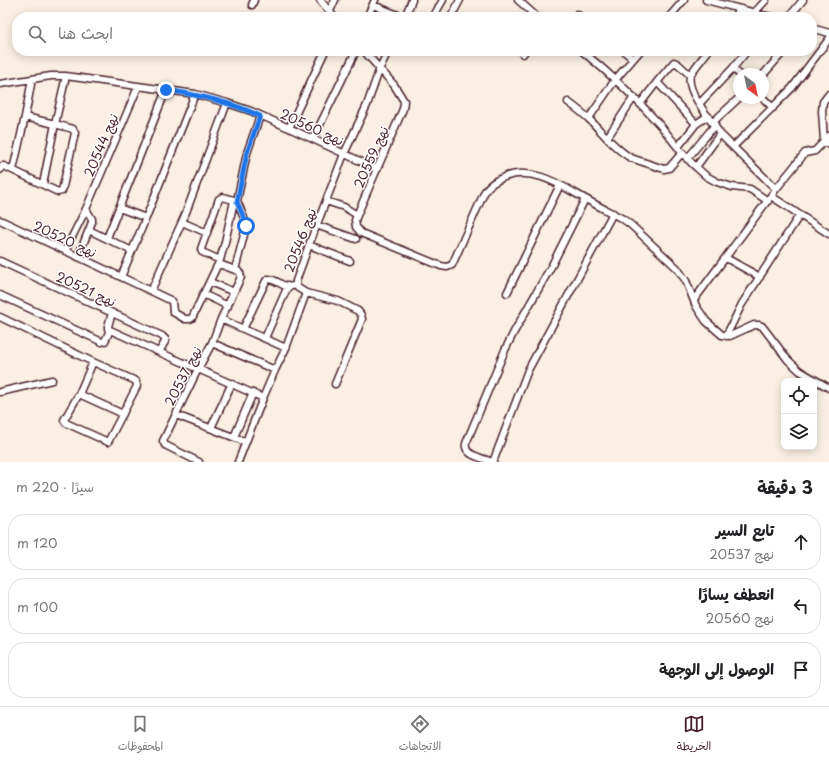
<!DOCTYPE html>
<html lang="ar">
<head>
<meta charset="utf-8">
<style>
	body { margin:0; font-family:"Playpen Sans","Playpen Sans Arabic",sans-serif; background:#f6f6f6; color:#202124; direction:rtl }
	.controls { position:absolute; right:12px; bottom:12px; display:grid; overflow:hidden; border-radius:8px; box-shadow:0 2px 10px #0003 }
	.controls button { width:36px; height:36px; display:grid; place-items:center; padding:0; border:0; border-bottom:1px solid #e0e0e0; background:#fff; color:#202124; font:20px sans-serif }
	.compass { position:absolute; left:733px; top:68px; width:36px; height:36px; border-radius:50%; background:#fff; box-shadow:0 2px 10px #0003; rotate:147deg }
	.stop { position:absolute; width:12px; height:12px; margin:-9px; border:3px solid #1a73e8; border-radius:50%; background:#fff }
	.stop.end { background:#1a73e8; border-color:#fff; box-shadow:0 1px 4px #0008 }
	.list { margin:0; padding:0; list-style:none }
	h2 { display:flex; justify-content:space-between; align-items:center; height:52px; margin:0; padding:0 16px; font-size:17px }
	h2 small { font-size:13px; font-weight:400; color:#757577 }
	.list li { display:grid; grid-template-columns:26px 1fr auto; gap:12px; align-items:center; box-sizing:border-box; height:56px; margin:0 8px 8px; padding:0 8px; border:1px solid #e0e0e0; border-radius:16px }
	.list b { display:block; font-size:15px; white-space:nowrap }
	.list p { margin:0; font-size:13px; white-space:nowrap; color:#757577 }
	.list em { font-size:13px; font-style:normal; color:#757577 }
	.icon { flex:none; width:22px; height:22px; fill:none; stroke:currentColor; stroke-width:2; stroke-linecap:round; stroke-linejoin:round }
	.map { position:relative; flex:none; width:829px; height:462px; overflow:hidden; direction:ltr }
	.search { position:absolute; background:#fff; box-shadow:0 2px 10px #0003; left:12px; right:12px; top:12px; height:44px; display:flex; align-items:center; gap:10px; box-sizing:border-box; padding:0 14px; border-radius:16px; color:#757577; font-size:15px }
	.sheet { height:244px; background:#fff }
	nav { display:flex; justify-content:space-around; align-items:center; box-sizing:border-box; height:56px; border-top:1px solid #e0e0e0; background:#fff; font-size:11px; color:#757577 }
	nav a { display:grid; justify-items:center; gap:2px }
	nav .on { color:#4a1f2b }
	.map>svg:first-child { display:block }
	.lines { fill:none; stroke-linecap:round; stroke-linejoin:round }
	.minor-casing { stroke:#4a1f2b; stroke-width:9 }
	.minor { stroke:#fff; stroke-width:6 }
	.route { stroke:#1a73e8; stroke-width:5 }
	.labels { text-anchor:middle; stroke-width:3; stroke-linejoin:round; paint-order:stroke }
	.street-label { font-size:13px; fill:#4a1f2b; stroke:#fff }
</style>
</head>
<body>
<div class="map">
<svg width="829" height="462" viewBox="0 0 829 462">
	<rect width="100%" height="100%" fill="#faefe2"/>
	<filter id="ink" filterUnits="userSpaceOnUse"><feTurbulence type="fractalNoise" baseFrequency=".025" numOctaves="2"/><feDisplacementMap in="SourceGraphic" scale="8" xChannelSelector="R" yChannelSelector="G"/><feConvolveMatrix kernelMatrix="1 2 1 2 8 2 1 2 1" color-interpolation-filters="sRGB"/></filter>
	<g filter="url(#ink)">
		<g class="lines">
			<defs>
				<path id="minor" d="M320 0 334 17
					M518 0 537 17
					M706 0 771 17
					M252 5 254 0
					M373 5 403 17
					M330 11 335 0
					M754 13 766 0
					M577 14 580 17
					M367 17 375 0
					M405 17 412 0
					M433 17 443 0
					M451 17 460 0
					M669 17 684 0
					M734 17 741 9
					M789 17 803 0
					M812 28 829 33
					M364 51 394 85 404 101 403 109 355 220 356 227 361 233 441 266 447 267 452 265 485 191C489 185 495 181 502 178 530 165 559 184 582 197 596 205 610 212 623 219L631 225 677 268 686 281 696 306 706 321 722 335 730 336 754 325H759L762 326 788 360 800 371 829 388
					M582 51C609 73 635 97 658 123 671 137 681 154 696 167L720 134C712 121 686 92 690 76 692 70 704 57 708 51
					M624 51 633 59
					M523 54 525 51
					M733 68 739 74
					M763 75 784 51
					M615 80 640 51
					M657 82 696 124 678 147
					M0 84 51 76H66L195 94 227 103 251 111 289 128 377 169
					M829 94 823 102 822 111 824 141 829 145
					M763 98 773 108
					M568 102C576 108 583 113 590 120 603 133 615 149 631 158L664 169 669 168 682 153
					M227 103 185 215 151 291 172 301 173 312 185 319H190L192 318 220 260 225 242 234 201
					M640 104 657 82 674 62 678 64 690 75
					M699 104 733 68 747 51
					M25 117 55 124 43 184
					M589 118 615 80
					M713 122 739 98
					M696 124 708 116
					M289 128 325 51
					M720 134 776 189
					M607 138 634 97
					M313 139 356 51
					M733 147 792 88 829 39
					M687 159 715 125
					M696 167 706 176 717 182 732 187 750 189 768 201
					M0 170 2 166H4L58 192 62 191 75 133 73 129 55 124 66 76
					M13 170 25 117 32 79
					M771 196 829 234
					M326 201 344 207 357 215
					M146 218 119 208 166 90
					M0 220 151 291
					M182 222 207 233
					M316 225 356 239
					M89 230 132 251
					M107 238 119 208
					M309 245 350 261
					M65 251 86 209
					M78 257 92 222V219L86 209 138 87
					M726 258 760 277
					M220 260 202 252 201 249 219 199 223 197 237 201
					M0 261 162 336 166 340 159 352
					M235 270 246 227 244 218 237 201 247 153 260 116
					M121 277 146 218 195 94
					M210 282 234 292
					M296 285V281L309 245 344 154 367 105 380 68 388 51
					M296 285 298 288 306 293 338 301 358 311 361 315 362 319 360 324 335 384
					M507 293 560 185
					M203 294 228 306
					M0 295 102 342 105 341 110 330
					M694 300 776 189 805 153 815 151 829 136
					M112 313 108 326V329L159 352 207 373 263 398 275 370 286 348 306 293
					M0 317 93 362 136 381 137 386 108 442 66 423 64 420 79 394
					M221 319 286 348
					M243 329 266 281 268 279C276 279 281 286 289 287 290 287 295 285 296 285
					M726 336 742 304 799 216
					M265 338 288 286
					M212 343 275 370
					M93 362 79 394 123 414
					M0 392 52 380
					M176 415 246 442
					M211 428 232 383
					M234 437 253 393
					M199 462 165 445 163 441 198 369 212 343 221 319 241 277 240 273 238 271 219 264
					M238 462 263 398
					M493 462C486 459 467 456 466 447 465 445 466 443 467 441L505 350 514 332 552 265 585 199
					M493 462 528 370 613 213"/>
			</defs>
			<use href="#minor" class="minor-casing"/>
			<use href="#minor" class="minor"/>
		</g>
	</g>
	<g class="lines" filter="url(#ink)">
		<path class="route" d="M166 90C199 95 231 102 260 116L247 153 237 202 244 218 246 226"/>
	</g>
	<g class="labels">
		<g class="street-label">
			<text transform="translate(312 127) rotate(25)" y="5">نهج 20560</text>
			<text transform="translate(101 145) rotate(-67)" y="5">نهج 20544</text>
			<text transform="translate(371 157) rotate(-66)" y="5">نهج 20559</text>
			<text transform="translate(65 239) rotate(25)" y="5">نهج 20520</text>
			<text transform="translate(300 240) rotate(-69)" y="5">نهج 20546</text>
			<text transform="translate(86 289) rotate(25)" y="5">نهج 20521</text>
			<text transform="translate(183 376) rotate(-63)" y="5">نهج 20537</text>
		</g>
	</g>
</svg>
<div class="controls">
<button><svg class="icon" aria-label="locate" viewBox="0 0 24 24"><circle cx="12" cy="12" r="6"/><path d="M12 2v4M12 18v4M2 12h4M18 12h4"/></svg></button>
<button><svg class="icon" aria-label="layers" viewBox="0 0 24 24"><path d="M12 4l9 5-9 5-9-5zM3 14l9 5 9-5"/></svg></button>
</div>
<svg class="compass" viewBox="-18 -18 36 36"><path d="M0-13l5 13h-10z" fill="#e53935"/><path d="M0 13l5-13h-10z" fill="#757577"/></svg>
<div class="stop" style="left:246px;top:226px"></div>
<div class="stop end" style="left:166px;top:90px"></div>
<div class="search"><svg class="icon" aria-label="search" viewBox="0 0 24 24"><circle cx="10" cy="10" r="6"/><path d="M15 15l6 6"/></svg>ابحث هنا</div>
</div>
<section class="sheet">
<h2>3 دقيقة<small>سيرًا · 220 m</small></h2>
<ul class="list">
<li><svg class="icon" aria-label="ahead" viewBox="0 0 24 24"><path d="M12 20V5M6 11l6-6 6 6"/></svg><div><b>تابع السير</b><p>نهج 20537</p></div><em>120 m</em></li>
<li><svg class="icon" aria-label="left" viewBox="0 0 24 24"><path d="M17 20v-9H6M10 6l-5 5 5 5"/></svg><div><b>انعطف يسارًا</b><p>نهج 20560</p></div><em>100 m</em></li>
<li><svg class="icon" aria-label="arrive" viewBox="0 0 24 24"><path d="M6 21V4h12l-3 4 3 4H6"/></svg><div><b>الوصول إلى الوجهة</b></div></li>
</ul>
</section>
<nav>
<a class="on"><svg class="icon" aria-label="map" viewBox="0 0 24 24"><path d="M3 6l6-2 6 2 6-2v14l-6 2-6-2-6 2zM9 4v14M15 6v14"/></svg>الخريطة</a>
<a><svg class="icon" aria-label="directions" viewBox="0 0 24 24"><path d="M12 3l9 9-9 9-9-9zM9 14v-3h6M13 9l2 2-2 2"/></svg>الاتجاهات</a>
<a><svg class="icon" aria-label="saved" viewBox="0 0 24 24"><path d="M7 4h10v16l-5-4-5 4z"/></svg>المحفوظات</a>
</nav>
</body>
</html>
